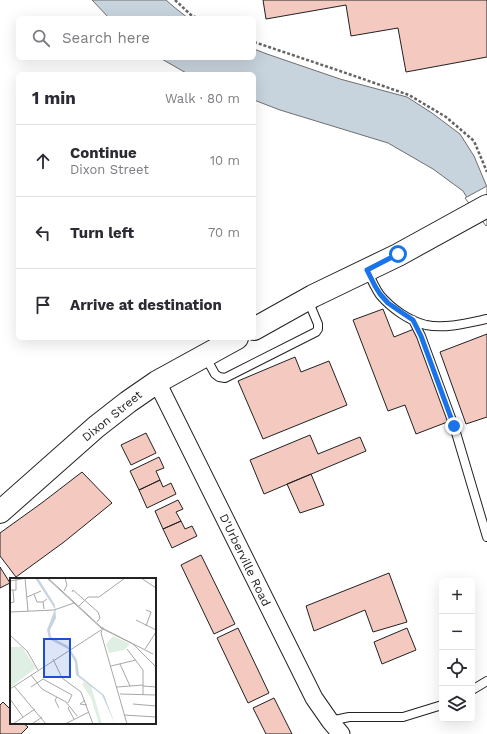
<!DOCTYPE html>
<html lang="en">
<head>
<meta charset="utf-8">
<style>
	body { margin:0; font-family:"Work Sans",sans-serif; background:#f2f2f3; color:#2b2b33 }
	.controls { position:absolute; right:12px; bottom:12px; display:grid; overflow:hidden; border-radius:6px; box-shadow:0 4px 16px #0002 }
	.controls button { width:36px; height:36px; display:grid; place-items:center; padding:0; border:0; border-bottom:1px solid #e1e1e2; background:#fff; color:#2b2b33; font:20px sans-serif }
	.stop { position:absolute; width:12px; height:12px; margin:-9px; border:3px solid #1a73e8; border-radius:50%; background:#fff }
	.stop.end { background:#1a73e8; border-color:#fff; box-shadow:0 1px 4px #0008 }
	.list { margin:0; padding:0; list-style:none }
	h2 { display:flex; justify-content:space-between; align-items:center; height:52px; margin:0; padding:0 16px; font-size:17px }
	h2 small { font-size:13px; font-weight:400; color:#7c7c81 }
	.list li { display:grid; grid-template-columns:26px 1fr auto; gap:12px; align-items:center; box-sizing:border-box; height:72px; padding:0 16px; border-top:1px solid #e1e1e2 }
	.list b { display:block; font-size:15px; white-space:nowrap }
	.list p { margin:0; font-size:13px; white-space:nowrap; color:#7c7c81 }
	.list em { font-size:13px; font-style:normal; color:#7c7c81 }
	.icon { flex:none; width:22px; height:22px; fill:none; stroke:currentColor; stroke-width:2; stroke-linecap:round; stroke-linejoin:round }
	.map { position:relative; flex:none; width:487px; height:734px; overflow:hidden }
	.search { position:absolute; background:#fff; box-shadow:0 4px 16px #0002; left:16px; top:16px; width:240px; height:44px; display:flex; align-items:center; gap:10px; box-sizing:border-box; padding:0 14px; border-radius:6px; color:#7c7c81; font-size:15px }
	.panel { position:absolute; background:#fff; box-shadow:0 4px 16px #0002; left:16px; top:72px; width:240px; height:268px; border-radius:6px }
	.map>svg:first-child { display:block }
	.water { fill:#c7d3dd; stroke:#6f6f6f }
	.pier { fill:#fff; stroke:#6f6f6f }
	.building { fill:#f3c9c0; stroke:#222 }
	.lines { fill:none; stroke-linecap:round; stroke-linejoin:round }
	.lane-casing { stroke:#222; stroke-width:10 }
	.street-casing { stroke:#222; stroke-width:19 }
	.secondary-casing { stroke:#222; stroke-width:24 }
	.path { stroke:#646464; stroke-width:2.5; stroke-dasharray:3 2; stroke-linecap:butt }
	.lane { stroke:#fff; stroke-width:8 }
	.street { stroke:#fff; stroke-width:17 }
	.secondary { stroke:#fff; stroke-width:22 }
	.route { stroke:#1a73e8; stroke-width:5 }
	.labels { text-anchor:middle; stroke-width:3; stroke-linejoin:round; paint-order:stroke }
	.street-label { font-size:12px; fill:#222; stroke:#fff }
	.inset-road { fill:none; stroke:#a7a7a7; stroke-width:1 }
	.view { fill:#1d4ed8; fill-opacity:0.15; stroke:#1d4ed8; stroke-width:2 }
	.inset-edge { fill:none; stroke:#222; stroke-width:2 }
</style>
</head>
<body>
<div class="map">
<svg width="487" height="734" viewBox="0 0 487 734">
	<rect width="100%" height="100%" fill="#fff"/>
	<path class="water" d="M92 0H166L174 7 188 18H109Z
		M254 49 267 54 340 79 407 97 432 113 460 134 474 156 487 187V224L466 196 463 191 433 169 388 143 280 110 254 100V74H188L160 58H254Z"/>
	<path class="pier" d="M487 186V225L486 226 465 198Z"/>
	<path class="building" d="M263 0H487V57L406 72 398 28 351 36 346 5 266 19Z
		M383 309 394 337 414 329 450 421 416 434 405 405 388 411 353 320Z
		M487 334V417L466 424 440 352Z
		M295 357 301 372 329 361 347 405 263 439 238 381Z
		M146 433 156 453 131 465 121 445Z
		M310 435 318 454 360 437 366 451 264 494 250 460Z
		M159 457 164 468 156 471 160 480 139 490 130 471Z
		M82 472 112 503 64 542 16 577 0 556V533L43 502Z
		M311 474 324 505 300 513 287 484Z
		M160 480 163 487 171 483 176 494 147 508 139 490Z
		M178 500 183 509 176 512 181 521 163 529 155 511Z
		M181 521 185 529 192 526 197 536 172 548 163 529Z
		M201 555 235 624 214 634 181 565Z
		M0 567 10 583 0 588Z
		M389 573 407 622 373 632 365 610 314 631 306 606Z
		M238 628 269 693 248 703 217 638Z
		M407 628 416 650 382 664 374 642Z
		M274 698 292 734H266L253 708Z
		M3 702 11 710V723H23L28 727 21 734H0V705Z"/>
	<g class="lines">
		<defs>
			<path id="lane" d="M367 270C371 279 375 288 380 295 391 308 409 321 426 325 445 329 468 323 487 319
				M413 320 421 336 454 426 487 537
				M205 356 215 374 219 377 225 378 316 332 318 329V324L308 300
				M472 690 487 681
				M330 721 349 717H403L442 705"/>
			<path id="street" d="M157 382 314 698 330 721 341 734"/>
			<path id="secondary" d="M254 329 313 296 398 255 487 206
				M0 512 96 427 128 402 157 382 237 338"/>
		</defs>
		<use href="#lane" class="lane-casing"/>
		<use href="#street" class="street-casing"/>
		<use href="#secondary" class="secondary-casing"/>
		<path class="path" d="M175 0 192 16 198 18
			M254 42 343 72 409 95 446 117 474 141 487 172"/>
		<use href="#lane" class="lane"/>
		<use href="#street" class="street"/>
		<use href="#secondary" class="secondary"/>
	</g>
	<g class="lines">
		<path class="route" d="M398 254 367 270 375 286 380 294 388 303 401 312 413 320 421 336 454 426"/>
	</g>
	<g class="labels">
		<g class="street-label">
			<text transform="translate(112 416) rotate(-39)" y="4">Dixon Street</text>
			<text transform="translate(245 560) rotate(64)" y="4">D'Urberville Road</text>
		</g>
	</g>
	<g transform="translate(10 578)">
		<rect width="146" height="146" fill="#fff"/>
		<path d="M103 58 120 66 114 72 99 75 96 66ZM0 69H12L26 90 1 109ZM74 104 81 108 92 146H89L81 120 72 106Z" fill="#e0efe3"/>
		<path d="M25 0H28L45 27 46 40 40 52 41 59 58 68 67 82 69 97 94 117 105 146 92 117 66 97 65 84 58 71 39 61 37 52 45 31Z" fill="#c7d3dd"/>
		<path class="inset-road" d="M15 0 18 33M37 0 91 50 123 66 146 89M38 0 92 50 143 76M131 0 146 10M0 3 17 0M0 12H6V0M54 13 57 7 55 0M62 14 63 12 88 34 90 40 87 44M24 16 27 24H33M17 19 31 13M0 25 4 24 3 12M69 28 78 19H89L115 0M34 31 33 24 37 21M0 32V34L44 32 64 25M126 42 146 52M136 48 141 34 136 32M93 49 91 55 117 146M0 57 17 73 28 92M117 71 133 92V117M135 71 146 54M43 81 52 100 71 114 83 146M110 86 120 108M101 88 126 82M21 97 32 111 56 124 67 138M4 108 36 146M133 108 146 109M21 109 33 101 62 117 58 125M107 109 133 107M0 111 91 52M110 116 146 117M47 119 45 122 49 130M0 121 13 139M75 122 70 126 77 127M123 126 146 128M60 128 58 130 64 141M114 137 146 139M3 146 25 131M22 146 32 139M55 146 79 134"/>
		<path class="view" d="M34 61H60V99H34Z"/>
		<rect width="146" height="146" class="inset-edge"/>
	</g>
</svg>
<div class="controls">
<button>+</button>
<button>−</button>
<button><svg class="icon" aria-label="locate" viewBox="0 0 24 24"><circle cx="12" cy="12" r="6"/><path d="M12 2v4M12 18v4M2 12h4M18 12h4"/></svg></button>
<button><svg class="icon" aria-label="layers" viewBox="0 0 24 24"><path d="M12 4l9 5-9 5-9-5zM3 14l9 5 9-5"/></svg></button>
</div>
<div class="stop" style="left:398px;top:254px"></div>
<div class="stop end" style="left:454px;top:426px"></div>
<div class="search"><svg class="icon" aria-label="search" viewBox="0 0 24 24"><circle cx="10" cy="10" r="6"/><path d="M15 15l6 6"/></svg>Search here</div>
<section class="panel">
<h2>1 min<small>Walk · 80 m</small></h2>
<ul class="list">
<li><svg class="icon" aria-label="ahead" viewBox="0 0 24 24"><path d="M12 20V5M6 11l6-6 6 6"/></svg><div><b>Continue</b><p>Dixon Street</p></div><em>10 m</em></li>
<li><svg class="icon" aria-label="left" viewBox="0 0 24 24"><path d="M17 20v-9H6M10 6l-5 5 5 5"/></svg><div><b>Turn left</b></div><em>70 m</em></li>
<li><svg class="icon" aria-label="arrive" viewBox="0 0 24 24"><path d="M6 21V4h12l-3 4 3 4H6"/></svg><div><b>Arrive at destination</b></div></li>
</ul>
</section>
</div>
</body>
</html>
